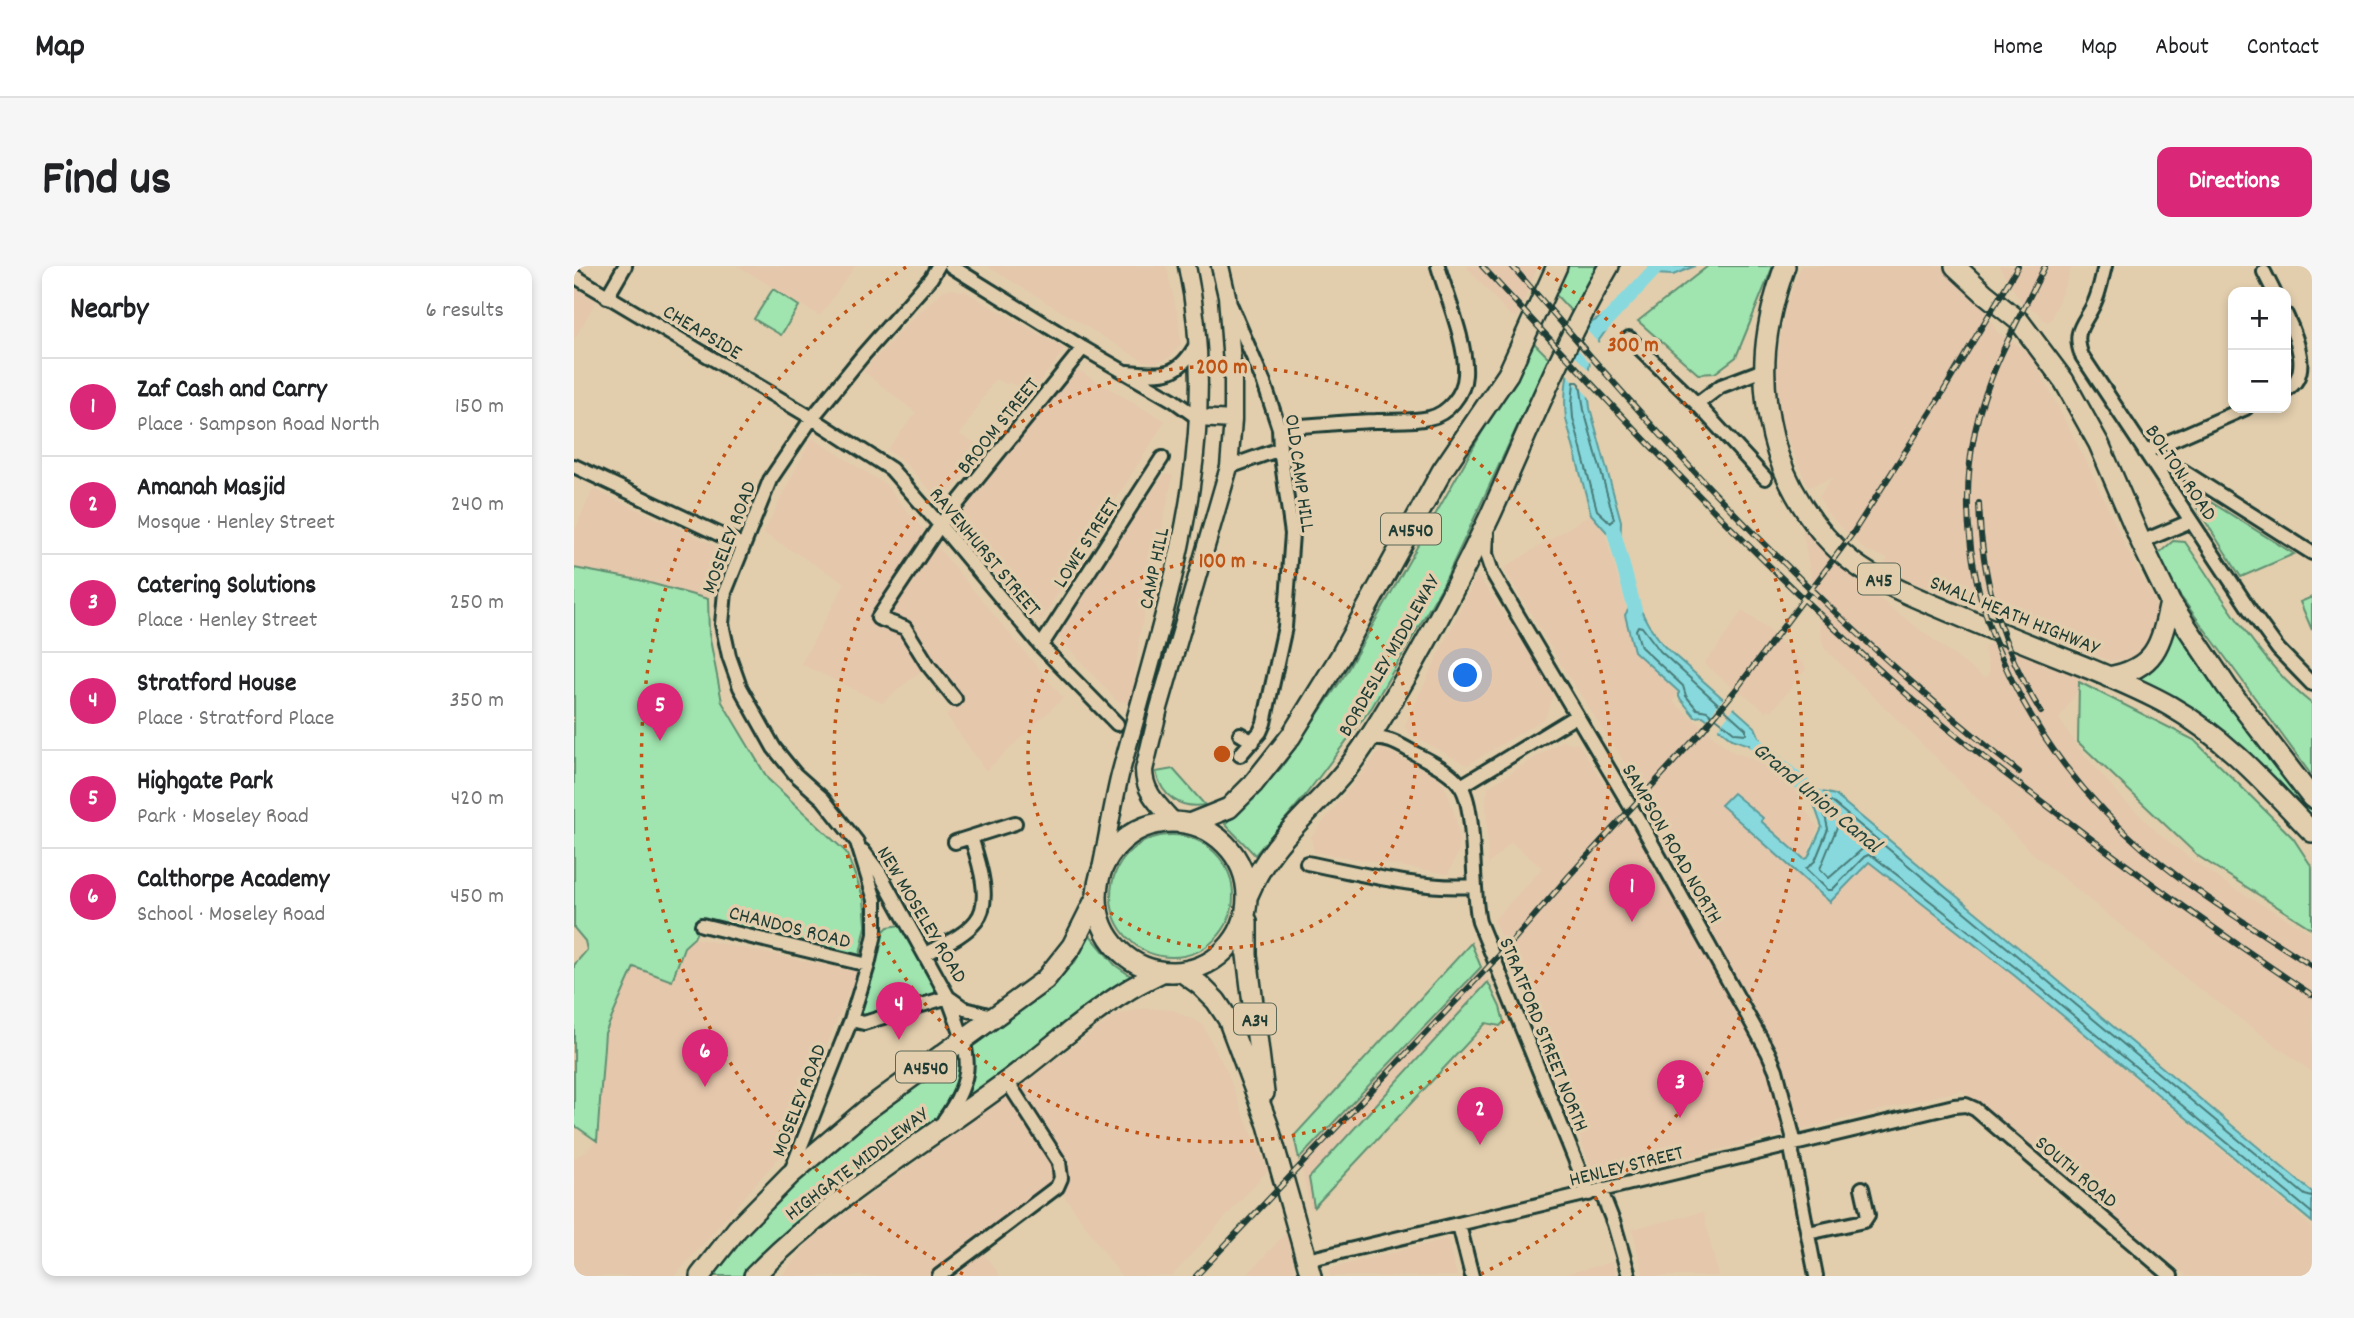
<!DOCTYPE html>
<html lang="en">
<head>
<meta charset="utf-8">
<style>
	body { margin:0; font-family:Dekko,sans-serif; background:#f6f6f6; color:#202124 }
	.controls { position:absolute; right:21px; top:21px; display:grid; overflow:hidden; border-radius:14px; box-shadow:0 4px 10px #0003 }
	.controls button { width:63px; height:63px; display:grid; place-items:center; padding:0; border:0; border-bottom:2px solid #e0e0e0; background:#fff; color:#202124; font:35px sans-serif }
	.you { position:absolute; left:892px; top:410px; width:24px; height:24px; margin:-18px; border:5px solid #fff; border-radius:50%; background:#1a73e8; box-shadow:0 0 0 10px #1a73e833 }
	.badge { display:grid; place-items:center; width:46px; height:46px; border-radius:50%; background:#db2777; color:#fff; font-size:23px; font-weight:700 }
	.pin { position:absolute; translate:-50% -58px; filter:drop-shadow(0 2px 4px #0008) }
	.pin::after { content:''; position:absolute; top:37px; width:24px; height:21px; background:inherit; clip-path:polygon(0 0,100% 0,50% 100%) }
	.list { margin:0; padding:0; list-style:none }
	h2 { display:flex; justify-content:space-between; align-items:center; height:91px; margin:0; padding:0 28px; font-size:30px }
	h2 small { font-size:23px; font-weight:400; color:#757577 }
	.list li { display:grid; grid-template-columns:46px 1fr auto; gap:21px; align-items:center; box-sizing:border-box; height:98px; padding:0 28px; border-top:2px solid #e0e0e0 }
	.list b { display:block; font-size:26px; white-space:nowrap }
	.list p { margin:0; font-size:23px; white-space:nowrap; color:#757577 }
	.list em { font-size:23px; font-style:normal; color:#757577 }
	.map { position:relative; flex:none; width:1738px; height:1010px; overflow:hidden; border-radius:14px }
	header { display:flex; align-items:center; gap:42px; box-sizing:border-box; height:98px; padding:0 35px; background:#fff; border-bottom:2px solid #e0e0e0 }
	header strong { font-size:33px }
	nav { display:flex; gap:38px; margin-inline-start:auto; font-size:24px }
	.intro { display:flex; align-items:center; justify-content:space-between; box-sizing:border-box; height:168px; padding:0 42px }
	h1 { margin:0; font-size:49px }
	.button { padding:18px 32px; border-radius:14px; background:#db2777; color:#fff; font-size:24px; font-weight:700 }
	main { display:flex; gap:42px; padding:0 42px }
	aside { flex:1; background:#fff; border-radius:14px; box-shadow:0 4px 10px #0003 }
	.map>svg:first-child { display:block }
	.built { fill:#e5c7ac }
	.green { fill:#a0e4af; stroke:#609072; stroke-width:2 }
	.water { fill:#87d9de; stroke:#5d9b9a; stroke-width:2 }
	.pier { fill:#e2cead }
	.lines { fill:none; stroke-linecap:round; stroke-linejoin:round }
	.shore { stroke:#497b78; stroke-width:2 }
	.canal { stroke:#87d9de; stroke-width:14 }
	.minor-casing { stroke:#1f3d34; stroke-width:18 }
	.major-casing { stroke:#1f3d34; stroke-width:21 }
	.highway-casing { stroke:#1f3d34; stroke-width:24 }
	.minor { stroke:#e2cead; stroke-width:12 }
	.major { stroke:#e2cead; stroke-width:16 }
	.highway { stroke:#e2cead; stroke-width:19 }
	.rail-casing { stroke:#1f3d34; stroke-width:6 }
	.rail { stroke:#e2cead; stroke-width:3.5; stroke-dasharray:10; stroke-linecap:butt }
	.ring { fill:none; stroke:#c05314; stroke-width:3.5; stroke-dasharray:3.5 7 }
	.labels { text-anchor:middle; stroke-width:7; stroke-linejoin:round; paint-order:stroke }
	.shield { fill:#e2cead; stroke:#5a6858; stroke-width:2 }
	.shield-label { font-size:19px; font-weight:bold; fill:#1f3d34 }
	.street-label { font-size:21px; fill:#1f3d34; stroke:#e2cead }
	.water-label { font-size:23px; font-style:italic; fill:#24453c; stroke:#e2cead }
	.centre { fill:#c05314; stroke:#e2cead; stroke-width:3.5 }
	.ring-label { font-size:21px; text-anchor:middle; font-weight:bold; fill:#c05314; stroke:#e2cead; stroke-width:7; stroke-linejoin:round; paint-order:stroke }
</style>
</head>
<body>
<header>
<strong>Map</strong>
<nav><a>Home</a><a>Map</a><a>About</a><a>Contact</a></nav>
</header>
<div class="intro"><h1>Find us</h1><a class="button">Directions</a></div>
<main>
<aside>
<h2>Nearby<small>6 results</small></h2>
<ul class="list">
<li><span class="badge">1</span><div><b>Zaf Cash and Carry</b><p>Place · Sampson Road North</p></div><em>150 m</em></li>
<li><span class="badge">2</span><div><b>Amanah Masjid</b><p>Mosque · Henley Street</p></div><em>240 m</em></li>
<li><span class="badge">3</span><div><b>Catering Solutions</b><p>Place · Henley Street</p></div><em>250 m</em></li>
<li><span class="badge">4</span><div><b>Stratford House</b><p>Place · Stratford Place</p></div><em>350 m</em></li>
<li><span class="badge">5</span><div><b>Highgate Park</b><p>Park · Moseley Road</p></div><em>420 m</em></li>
<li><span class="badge">6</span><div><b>Calthorpe Academy</b><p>School · Moseley Road</p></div><em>450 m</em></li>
</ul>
</aside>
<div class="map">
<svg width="1738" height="1010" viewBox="0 0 1738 1010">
	<rect width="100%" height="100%" fill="#e2cead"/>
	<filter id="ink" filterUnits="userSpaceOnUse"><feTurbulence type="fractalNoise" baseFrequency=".0143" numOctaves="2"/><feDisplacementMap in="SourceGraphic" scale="14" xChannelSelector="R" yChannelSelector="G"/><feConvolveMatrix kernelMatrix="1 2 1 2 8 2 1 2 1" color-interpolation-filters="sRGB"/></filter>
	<g filter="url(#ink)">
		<path class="built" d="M164 0H281L246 50Z
			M413 0H592L604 50 607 78 596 91 583 97 569 95Z
			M892 0H964L943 52 935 48Z
			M1227 0H1368L1406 36 1423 66 1456 87 1516 203 1559 296 1579 331 1585 356 1578 373 1561 392 1535 395 1452 358 1388 337 1329 312 1309 300 1314 292 1292 285 1254 248 1245 231 1258 212 1234 221 1206 155 1202 102 1211 43Z
			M1425 0H1498L1477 54 1474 56 1467 52 1465 47 1447 36Z
			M0 22 22 35 0 74Z
			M378 23 392 26 491 83 456 128 435 116 432 118 421 113 386 169 412 182 372 231H363L327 193 313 184 342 147 289 105 338 53 370 24Z
			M502 103 591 155 467 354 376 262Z
			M238 172 311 218 489 432 412 505 372 449 390 433 353 385 348 390 354 399 308 437 227 398 271 317 189 267Z
			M590 209H599L565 372 558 437 543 435 484 371 501 339Z
			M19 223 147 282 134 333 69 315 0 302V266Z
			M1017 248 1026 258 1031 268 1053 344 1051 349 1060 384 1104 428 1099 436 1157 485 1195 500 1225 525 1224 535 1244 561 1228 601 1290 584 1738 961V1010H1613L1388 824 1034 911 1017 901 920 654 968 602 937 576 914 599 912 534 914 521 988 475 1005 478 1071 584 1091 559 986 397 930 302Z
			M1228 263 1295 325 1410 412 1416 406 1410 382 1417 376 1510 414 1485 453 1505 483 1546 530 1586 569 1618 594 1659 622 1738 667V806L1615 715 1462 590 1250 382Z
			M902 310 905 311 964 399 979 428 971 452 893 499 834 467 831 459Z
			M1168 345 1189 359 1230 398 1232 403 1198 445 1195 442 1192 446 1169 427 1167 429 1130 397 1142 383Z
			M808 482 864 511 873 525 883 557 885 585 874 608 740 586 737 571Z
			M120 672 283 706 206 890 101 1010H0V892L11 886 23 874 31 767 60 701 98 714 110 681Z
			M897 677 926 741 737 944 720 870Z
			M571 742 599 744 628 758 654 808 668 846 694 904 598 1010H547L479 914 355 1010H208L239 972 459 810 542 749Z
			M1129 946 1144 1010H1070L1058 963Z
			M713 966 722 1010H672Z
			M873 973 883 1010H756L755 1006 757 1002Z
			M407 984 426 1010H374Z
			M1038 996 1042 1010H984Z"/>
		<path class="green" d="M992 0H1025L998 46 980 27Z
			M1134 0H1199L1162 91 1141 107 1124 108 1064 55Z
			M199 23 225 40 207 69 180 53Z
			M959 76 975 92 869 319 798 441 730 531 681 589 651 558 707 502 770 410Z
			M1616 223 1720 288 1667 311 1612 225Z
			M1599 275 1611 276C1648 329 1686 398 1738 438V510L1602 324 1584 288Z
			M0 302 65 314 134 333 135 368 148 436 194 513 272 586 290 633 292 660 285 693 129 653 120 672 110 681 98 715 60 701 31 767 23 875 0 859V699L13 684 11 675 0 662Z
			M1738 331V364L1726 336Z
			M1602 360 1738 541V553L1683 497 1630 450 1562 414 1584 397Z
			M1505 416 1620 474 1719 572 1738 601V663L1624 590 1504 476Z
			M599 503 631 539C606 543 588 531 582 506Z
			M537 630a61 61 0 1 1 122 0a61 61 0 1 1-122 0Z
			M327 659 367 728 295 752 287 749 309 666 314 661Z
			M516 669 541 699 561 713 389 837 398 798 397 779 480 717 501 696Z
			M897 677 907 701 725 893 720 870Z
			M914 716 926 741 930 756 926 760 912 757 740 941 735 912Z
			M389 786 384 813 366 850 206 975 170 1010H136L178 958 247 891Z"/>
		<path class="water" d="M1075 0H1121L1099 9 1080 8 1070 14Z
			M1039 47 1033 63 1018 84 1013 114 1016 142 1047 255 1046 284 1038 272 1017 248 992 153C989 126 994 79 1014 59 1020 53 1031 51 1039 47Z
			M1058 328 1074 358 1090 380 1181 461 1189 480 1196 488V491L1193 492 1175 479 1158 473 1129 450 1121 451 1105 431V426L1060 385 1051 349 1056 341Z
			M1232 518 1240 524 1261 529 1738 926V956L1441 710 1295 596 1256 636 1147 539 1159 527 1189 552 1187 555 1230 593 1234 592 1248 561 1236 527 1229 522Z"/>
		<path class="pier" d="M1009 60 1026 79 1021 85 1018 99 999 78Z
			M996 85 1017 106 1019 135 991 106Z
			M1151 430 1162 439 1142 465 1131 456Z"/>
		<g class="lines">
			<path class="shore" d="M1000 116H1004L1006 118 1010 144 1040 253 1037 257 1023 244 999 152 998 138Z
				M1064 360 1068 361 1086 385 1172 463V468L1161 467 1133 445 1123 443 1112 430 1109 420 1067 381 1062 364Z
				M1265 556H1269L1293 579 1255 612 1246 603Z
				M1738 931 1731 929 1258 536H1248L1254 563 1241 595 1232 603 1254 624H1258L1290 591 1294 589 1300 591 1446 705 1738 947"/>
			<path class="canal" d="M1028 60 1084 0
				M1040 266 1061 344
				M1183 479 1244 532"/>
			<defs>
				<path id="minor" d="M377 0 509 82 599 134 624 152
					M1531 0C1528 11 1526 23 1522 33 1513 57 1497 62 1508 90L1678 347 1704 383 1738 418
					M1690 6 1700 26
					M0 10 238 152 317 203 366 259 467 380 543 458
					M33 31 51 0
					M657 40 690 117 705 162 706 183 718 268 711 361 690 457 686 466 666 489
					M1712 49C1723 72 1738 109 1712 124
					M1055 72 1123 138 1147 120 1189 104
					M554 106C590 109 605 111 623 77
					M1123 138 1191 212
					M705 162C738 159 769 156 802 155 819 154 839 156 855 152 874 148 890 128 891 109 893 78 873 31 864 0
					M1571 186 1672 142
					M1578 195 1609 205 1738 287
					M0 200 168 279
					M655 201 706 183
					M913 268 912 288 918 306 1067 558 1194 786 1202 804 1219 870 1218 887 1242 1010
					M1567 276 1617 255
					M467 380 588 192
					M381 433 354 399 331 362 304 352 366 259 509 82
					M666 468 679 476
					M793 474C812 469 826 479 842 488 856 496 877 505 886 519 903 541 897 623 905 656L1015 928
					M887 520 1002 450
					M381 576 441 557
					M289 585 305 606 374 731 391 743 422 751
					M733 597C784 607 848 624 899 620
					M128 659 294 699
					M352 688C368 679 390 670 402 655 419 635 404 593 397 571
					M277 754 290 757 374 731
					M370 854C406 805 393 784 374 731
					M217 905 277 754 294 699 301 668V634L283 576 249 533 221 508 200 482 166 421 155 390 148 358 151 326 196 214 238 152 290 88 357 12 364 0
					M1027 925 1040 958 1055 1010
					M885 959 898 1010
					M1234 967 1290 955 1294 949 1288 922
					M733 994 1380 840 1392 839 1401 843 1597 1010
					M365 1010 483 921 487 912 485 896 433 815"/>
				<path id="major" d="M624 152 659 154
					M600 556C585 539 570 527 570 504L585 442 655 201 659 154V111L653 30 646 0
					M526 608C533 575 538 542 546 509 591 340 651 178 613 0"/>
				<path id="highway" d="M1211 0C1190 59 1184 110 1199 171 1210 217 1240 266 1277 295 1308 319 1345 333 1381 348 1423 366 1466 383 1509 400 1538 412 1568 424 1596 440 1652 472 1694 520 1738 566
					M1381 0 1410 27 1445 55 1490 115 1525 178 1567 276 1596 336 1653 421 1738 532
					M1534 411C1582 403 1587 378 1596 336
					M523 631a75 75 0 1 1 150 0a75 75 0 1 1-150 0Z
					M615 558 655 542 679 518 717 470 766 391 868 205 934 108 983 0
					M674 629C694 580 727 555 761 517 790 485 813 443 835 406 864 355 891 303 916 250 954 166 988 80 1035 0
					M673 655V689L690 827
					M608 706 626 719 642 735 654 753 694 859 737 1010
					M126 1010 163 963 216 909 291 845 471 714 498 680 523 630
					M180 1010C255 933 347 879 432 816 472 786 509 752 551 726 563 718 576 712 588 706"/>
			</defs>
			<use href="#minor" class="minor-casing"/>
			<use href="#major" class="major-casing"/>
			<use href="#highway" class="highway-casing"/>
			<use href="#minor" class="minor"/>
			<use href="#major" class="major"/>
			<use href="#highway" class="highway"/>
			<defs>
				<path id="rail" d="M908 0C1040 143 1174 286 1319 416 1369 461 1422 501 1475 541 1561 607 1648 669 1738 729
					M938 0C1003 74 1067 150 1136 222 1233 323 1335 419 1445 506
					M1471 0C1445 53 1413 107 1401 165 1368 324 1454 485 1573 586 1624 629 1682 663 1738 700
					M1405 237C1407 311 1428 383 1467 446
					M622 1010 935 679 995 610 1129 464 1164 421 1279 267 1366 131 1444 0"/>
			</defs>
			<use href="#rail" class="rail-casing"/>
			<use href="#rail" class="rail"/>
		</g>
	</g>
	<g class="ring">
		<circle cx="648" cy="488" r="194"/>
		<circle cx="648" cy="488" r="388"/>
		<path d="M389 1008A581 581 0 0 1 332 1M964 1A581 581 0 0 1 907 1008"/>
	</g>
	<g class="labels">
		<g class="shield">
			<rect x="807" y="247.5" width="60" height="31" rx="5"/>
			<rect x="1284" y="297.5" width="42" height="31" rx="5"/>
			<rect x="660" y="737.5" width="42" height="31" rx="5"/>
			<rect x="322" y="785.5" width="60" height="31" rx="5"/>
		</g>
		<g class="shield-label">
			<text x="837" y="270">A4540</text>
			<text x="1305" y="320">A45</text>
			<text x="681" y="760">A34</text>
			<text x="352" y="808">A4540</text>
		</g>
		<g class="street-label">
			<text transform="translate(129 65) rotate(31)" y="7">CHEAPSIDE</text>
			<text transform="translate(423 159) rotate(-51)" y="7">BROOM STREET</text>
			<text transform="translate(1608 206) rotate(56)" y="7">BOLTON ROAD</text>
			<text transform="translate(727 207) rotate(82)" y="7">OLD CAMP HILL</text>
			<text transform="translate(154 271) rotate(-69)" y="7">MOSELEY ROAD</text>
			<text transform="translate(511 276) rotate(-57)" y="7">LOWE STREET</text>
			<text transform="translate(412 285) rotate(50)" y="7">RAVENHURST STREET</text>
			<text transform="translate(579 302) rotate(-78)" y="7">CAMP HILL</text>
			<text transform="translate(1441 348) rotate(22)" y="7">SMALL HEATH HIGHWAY</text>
			<text transform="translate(814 389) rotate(-60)" y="7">BORDESLEY MIDDLEWAY</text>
			<text transform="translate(1099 577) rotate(60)" y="7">SAMPSON ROAD NORTH</text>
			<text transform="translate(349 648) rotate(59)" y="7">NEW MOSELEY ROAD</text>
			<text transform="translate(216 660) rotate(14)" y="7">CHANDOS ROAD</text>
			<text transform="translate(971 768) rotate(68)" y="7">STRATFORD STREET NORTH</text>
			<text transform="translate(224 834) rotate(-69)" y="7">MOSELEY ROAD</text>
			<text transform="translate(282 897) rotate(-37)" y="7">HIGHGATE MIDDLEWAY</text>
			<text transform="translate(1052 899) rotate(-14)" y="7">HENLEY STREET</text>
			<text transform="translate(1503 905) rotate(40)" y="7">SOUTH ROAD</text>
		</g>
		<g class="water-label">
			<text transform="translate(1244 530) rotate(40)" y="8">Grand Union Canal</text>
		</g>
	</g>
	<circle cx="648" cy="488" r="10" class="centre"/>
	<g class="ring-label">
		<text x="1059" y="85">300 m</text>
		<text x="648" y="107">200 m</text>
		<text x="648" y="301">100 m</text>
	</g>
</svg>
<div class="controls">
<button>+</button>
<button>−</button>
</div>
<div class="you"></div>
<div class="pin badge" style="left:1058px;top:656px">1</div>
<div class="pin badge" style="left:906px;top:879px">2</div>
<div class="pin badge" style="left:1106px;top:852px">3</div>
<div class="pin badge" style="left:325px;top:774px">4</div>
<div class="pin badge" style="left:86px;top:475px">5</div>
<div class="pin badge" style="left:131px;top:821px">6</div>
</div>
</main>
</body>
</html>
